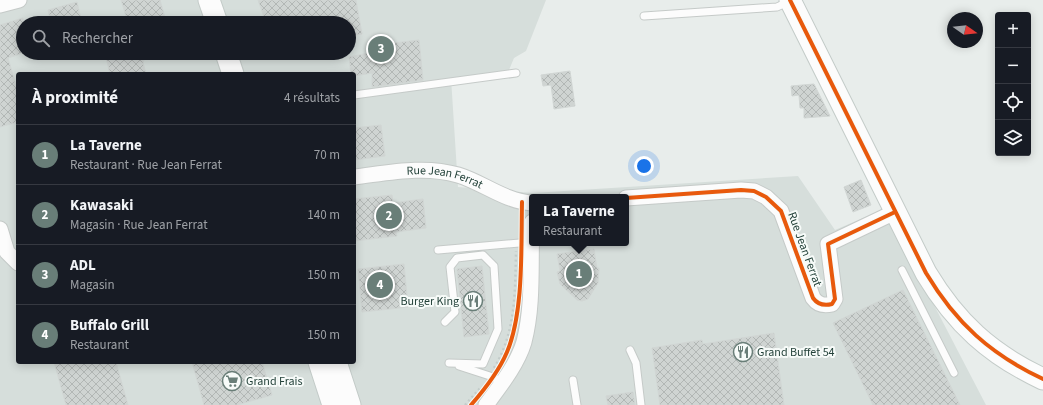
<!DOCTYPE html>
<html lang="fr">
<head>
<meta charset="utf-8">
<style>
	body { margin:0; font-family:"Source Sans 3",sans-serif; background:#242831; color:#f1f3f6 }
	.controls { position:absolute; right:12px; top:12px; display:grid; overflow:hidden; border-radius:4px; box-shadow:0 2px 10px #0003 }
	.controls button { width:36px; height:36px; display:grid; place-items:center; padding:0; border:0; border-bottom:1px solid #363941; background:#171b24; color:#f1f3f6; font:20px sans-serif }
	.compass { position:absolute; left:947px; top:12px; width:36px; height:36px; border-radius:50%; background:#171b24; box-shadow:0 2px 10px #0003; rotate:104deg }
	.you { position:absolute; left:644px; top:166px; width:14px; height:14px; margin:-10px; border:3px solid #fff; border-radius:50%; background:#1a73e8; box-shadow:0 0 0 6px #1a73e833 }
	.badge { display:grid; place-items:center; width:26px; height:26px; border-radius:50%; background:#697e78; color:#fff; font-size:13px; font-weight:700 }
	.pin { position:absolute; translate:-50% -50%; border:2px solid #fff; box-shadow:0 1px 4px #0006 }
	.popup { position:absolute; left:529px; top:194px; width:100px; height:52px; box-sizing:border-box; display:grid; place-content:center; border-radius:4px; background:#171b24; filter:drop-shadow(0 1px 3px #0005); font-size:13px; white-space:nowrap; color:#9ea1a6 }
	.popup b { font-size:15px; color:#f1f3f6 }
	.popup::after { content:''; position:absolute; left:50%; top:100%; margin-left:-8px; border:8px solid transparent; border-top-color:#171b24 }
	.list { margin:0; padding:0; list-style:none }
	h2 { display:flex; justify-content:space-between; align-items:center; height:52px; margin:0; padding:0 16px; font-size:17px }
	h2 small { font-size:13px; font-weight:400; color:#9ea1a6 }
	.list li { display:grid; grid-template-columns:26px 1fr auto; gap:12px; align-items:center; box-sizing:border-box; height:60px; padding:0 16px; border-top:1px solid #363941 }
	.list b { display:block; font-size:15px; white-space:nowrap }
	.list p { margin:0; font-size:13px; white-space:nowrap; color:#9ea1a6 }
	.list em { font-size:13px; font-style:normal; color:#9ea1a6 }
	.icon { flex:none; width:22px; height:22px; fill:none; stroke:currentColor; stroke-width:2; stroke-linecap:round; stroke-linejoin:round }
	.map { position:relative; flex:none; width:1043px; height:405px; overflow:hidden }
	.search { position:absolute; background:#171b24; box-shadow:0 2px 10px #0003; left:16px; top:16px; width:340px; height:44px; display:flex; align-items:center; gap:10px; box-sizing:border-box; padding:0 14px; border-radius:22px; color:#9ea1a6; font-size:15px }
	.panel { position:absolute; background:#171b24; box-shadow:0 2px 10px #0003; left:16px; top:72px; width:340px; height:292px; border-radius:4px }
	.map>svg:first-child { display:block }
	.built { fill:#d6dedb; fill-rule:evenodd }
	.building { fill:url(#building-cross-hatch); stroke:#d1d6d4 }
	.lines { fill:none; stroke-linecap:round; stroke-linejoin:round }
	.lane-casing { stroke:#c5cac8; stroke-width:9 }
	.street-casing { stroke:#c5cac8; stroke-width:17 }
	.secondary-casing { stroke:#c3cbc8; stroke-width:23 }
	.path { stroke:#c3ccca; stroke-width:2.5; stroke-dasharray:2 3; stroke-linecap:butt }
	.lane { stroke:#fcfcfc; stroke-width:7 }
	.street { stroke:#fcfcfc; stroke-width:15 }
	.secondary { stroke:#fcfcfc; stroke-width:21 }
	.cycleway-casing { stroke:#f7fbf9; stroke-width:6 }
	.cycleway { stroke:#e8590c; stroke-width:4 }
	.labels { text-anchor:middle; stroke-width:4; stroke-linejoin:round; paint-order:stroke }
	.street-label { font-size:12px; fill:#24423a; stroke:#f7fbf9 }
	.poi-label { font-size:12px; fill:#24423a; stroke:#f7fbf9; text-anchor:start }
</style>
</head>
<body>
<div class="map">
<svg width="1043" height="405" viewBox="0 0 1043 405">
	<defs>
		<pattern id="building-cross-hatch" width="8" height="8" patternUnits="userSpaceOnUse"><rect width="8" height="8" fill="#cfd4d2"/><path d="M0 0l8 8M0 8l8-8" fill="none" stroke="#b2b7b5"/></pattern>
	</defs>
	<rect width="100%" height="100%" fill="#e8edeb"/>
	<path class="built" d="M0 0H546L526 51 514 58 509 70 451 78 458 187 533 193 798 176 835 230 884 209 986 405H0ZM23 23H349V53H23ZM18 74H354V362H18ZM532 197H626V243H532Z"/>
	<path class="building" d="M121 0H160L166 21 157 23H128Z
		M258 0H356L362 34 349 36V23H266Z
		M77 2 82 23H51L48 10Z
		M23 18V53L8 58 18 92V122L0 127V25Z
		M419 40 423 80 372 87V73L354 76V74H351L349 57 369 53V46Z
		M105 53H148L143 62 146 74H110Z
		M570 71 575 106 554 109 551 85 543 86 541 75Z
		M814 84 830 116 804 118V108H800L799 95 792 96 791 86Z
		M381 125 385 156 354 160V128Z
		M861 180 871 205 853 212 844 187Z
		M392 195 393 203 423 199 426 228 396 232 397 236 354 241V199Z
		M594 249 597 268H599L598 283 588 299 582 301 577 300 560 284 557 272 560 271 557 254Z
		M404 264 408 307 362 312 358 269Z
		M482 266 489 334 464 337 457 269Z
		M903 290 960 405H873L833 323Z
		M774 333 784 405H660L652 348 702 340 703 344Z
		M54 362H116L128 405H66Z
		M192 362H262L272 395 237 405H204Z
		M633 392 635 405H608L606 396Z"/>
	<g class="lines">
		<defs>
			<path id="lane" d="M644 16 777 7 788 2
				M354 95 516 73
				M438 250 531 242
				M902 270 954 373
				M445 322 455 312 450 267 457 258 483 255 494 266 498 329 483 364 449 363
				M630 350 636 363 641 405
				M459 366 493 377 502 383
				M573 380 577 405"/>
			<g id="street">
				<path d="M0 5 19 0"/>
				<path id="s1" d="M354 177C388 173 424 165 458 175 484 183 504 201 532 203"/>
				<path d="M626 198 741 190 754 191 766 197 781 211 813 298C818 305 824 306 832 304L835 299 828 244 895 212"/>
				<path d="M0 229 7 252 18 263"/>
				<path d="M486 405C500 386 517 365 524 342 534 303 530 262 532 222"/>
			</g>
			<path id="secondary" d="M209 0 217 23
				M790 0 926 273C956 323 990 354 1043 379
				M226 53 233 74
				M319 362 333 405
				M336 362 350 405"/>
		</defs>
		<use href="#lane" class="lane-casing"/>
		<use href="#street" class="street-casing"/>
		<use href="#secondary" class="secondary-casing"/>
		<path class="path" d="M494 368C516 332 515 292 516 251
			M465 405 481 387"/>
		<use href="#lane" class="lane"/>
		<use href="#street" class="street"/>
		<use href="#secondary" class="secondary"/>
		<defs>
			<path id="cycleway" d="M790 0 926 273C956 323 990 354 1043 379
				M626 198 741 190 754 191 766 197 781 211 813 298C818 305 824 306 832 304L835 299 828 244 895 212
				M471 405C485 389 499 371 507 352 524 312 521 246 522 202"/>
		</defs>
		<use href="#cycleway" class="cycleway-casing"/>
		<use href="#cycleway" class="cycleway"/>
	</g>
	<defs>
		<symbol id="restaurant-ring" viewBox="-11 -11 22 22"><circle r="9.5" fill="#f7fbf9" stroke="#697e78" stroke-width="1.5"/><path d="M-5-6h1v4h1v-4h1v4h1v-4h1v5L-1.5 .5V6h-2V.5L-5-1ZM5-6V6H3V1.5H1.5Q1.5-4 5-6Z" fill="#697e78"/></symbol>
		<symbol id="supermarket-ring" viewBox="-11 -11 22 22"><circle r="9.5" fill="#f7fbf9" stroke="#697e78" stroke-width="1.5"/><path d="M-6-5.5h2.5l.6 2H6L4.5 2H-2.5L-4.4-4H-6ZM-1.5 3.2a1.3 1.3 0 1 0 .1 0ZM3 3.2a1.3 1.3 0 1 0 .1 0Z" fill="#697e78"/></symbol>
	</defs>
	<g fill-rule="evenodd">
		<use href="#restaurant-ring" x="462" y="290" width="22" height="22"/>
		<use href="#restaurant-ring" x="732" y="341" width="22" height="22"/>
		<use href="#supermarket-ring" x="221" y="370" width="22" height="22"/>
	</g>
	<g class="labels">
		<g class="street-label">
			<text dy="4" stroke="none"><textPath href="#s1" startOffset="92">Rue Jean Ferrat</textPath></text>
			<text transform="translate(805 249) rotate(70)" y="4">Rue Jean Ferrat</text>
		</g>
		<g class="poi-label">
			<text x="459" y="305" text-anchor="end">Burger King</text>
			<text x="757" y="356">Grand Buffet 54</text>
			<text x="246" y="385">Grand Frais</text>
		</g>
	</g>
</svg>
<div class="controls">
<button>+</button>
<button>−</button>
<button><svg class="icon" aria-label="locate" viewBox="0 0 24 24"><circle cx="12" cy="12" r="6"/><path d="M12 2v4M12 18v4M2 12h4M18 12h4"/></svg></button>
<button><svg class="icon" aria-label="layers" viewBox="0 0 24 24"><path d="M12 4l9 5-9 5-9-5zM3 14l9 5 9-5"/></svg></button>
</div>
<svg class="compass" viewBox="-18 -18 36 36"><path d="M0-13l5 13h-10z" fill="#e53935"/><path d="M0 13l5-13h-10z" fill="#9ea1a6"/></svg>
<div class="you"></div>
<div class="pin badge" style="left:579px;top:274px">1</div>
<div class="popup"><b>La Taverne</b>Restaurant</div>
<div class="pin badge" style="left:389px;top:216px">2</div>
<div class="pin badge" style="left:381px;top:49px">3</div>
<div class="pin badge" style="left:380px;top:285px">4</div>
<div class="search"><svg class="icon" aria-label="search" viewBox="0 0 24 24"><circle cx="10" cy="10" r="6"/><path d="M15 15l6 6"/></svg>Rechercher</div>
<section class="panel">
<h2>À proximité<small>4 résultats</small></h2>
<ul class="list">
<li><span class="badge">1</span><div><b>La Taverne</b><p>Restaurant · Rue Jean Ferrat</p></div><em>70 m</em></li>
<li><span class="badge">2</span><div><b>Kawasaki</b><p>Magasin · Rue Jean Ferrat</p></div><em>140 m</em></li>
<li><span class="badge">3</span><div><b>ADL</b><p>Magasin</p></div><em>150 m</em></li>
<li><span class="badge">4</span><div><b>Buffalo Grill</b><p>Restaurant</p></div><em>150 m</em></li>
</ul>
</section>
</div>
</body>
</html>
